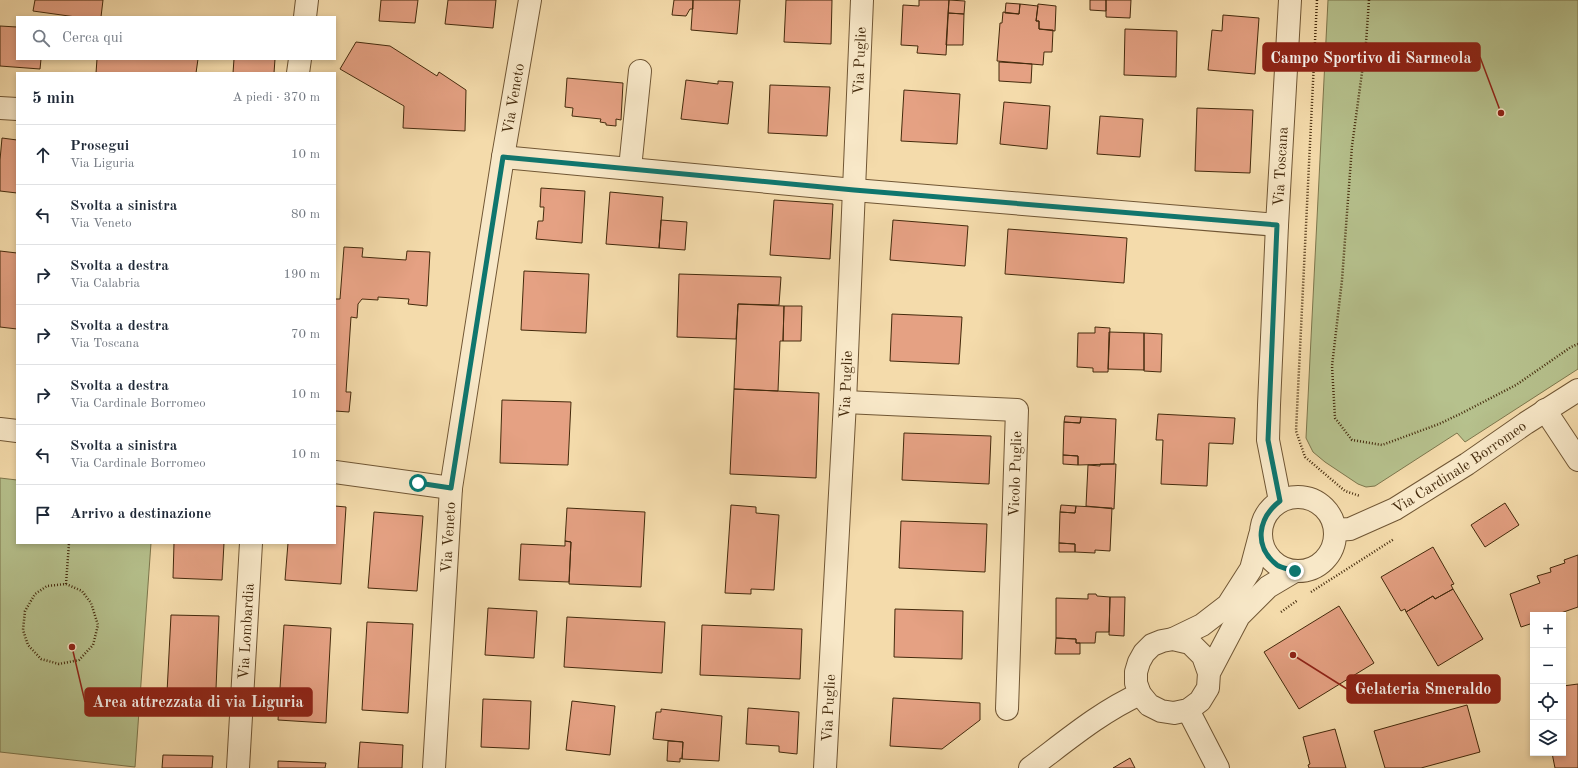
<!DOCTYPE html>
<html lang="it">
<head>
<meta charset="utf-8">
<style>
	body { margin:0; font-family:"Old Standard TT",serif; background:#f2f2f3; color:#1f2937 }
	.controls { position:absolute; right:12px; bottom:12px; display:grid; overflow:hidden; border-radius:0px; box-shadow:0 2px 6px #0003 }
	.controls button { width:36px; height:36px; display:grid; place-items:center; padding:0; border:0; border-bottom:1px solid #e0e1e3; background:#fff; color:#1f2937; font:20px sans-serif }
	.stop { position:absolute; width:12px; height:12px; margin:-9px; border:3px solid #0f766e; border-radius:50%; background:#fff }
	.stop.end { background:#0f766e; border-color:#fff; box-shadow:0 1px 4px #0008 }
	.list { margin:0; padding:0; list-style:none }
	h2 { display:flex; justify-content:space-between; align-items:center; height:52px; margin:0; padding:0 16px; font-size:17px }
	h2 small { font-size:13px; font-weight:400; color:#747a83 }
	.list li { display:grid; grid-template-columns:26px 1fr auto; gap:12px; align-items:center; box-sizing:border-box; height:60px; padding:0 16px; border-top:1px solid #e0e1e3 }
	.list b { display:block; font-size:15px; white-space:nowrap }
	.list p { margin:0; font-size:13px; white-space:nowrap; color:#747a83 }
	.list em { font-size:13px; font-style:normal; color:#747a83 }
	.icon { flex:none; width:22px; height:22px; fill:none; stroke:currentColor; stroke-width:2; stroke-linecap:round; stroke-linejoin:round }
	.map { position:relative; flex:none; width:1578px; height:768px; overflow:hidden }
	.search { position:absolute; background:#fff; box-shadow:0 2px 6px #0003; left:16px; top:16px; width:320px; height:44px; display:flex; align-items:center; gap:10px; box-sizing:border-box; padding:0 14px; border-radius:0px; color:#747a83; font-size:15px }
	.panel { position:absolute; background:#fff; box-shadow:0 2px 6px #0003; left:16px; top:72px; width:320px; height:472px; border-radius:0px }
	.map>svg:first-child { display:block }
	.green { fill:#b6c18d; stroke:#7d764c }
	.building { fill:#e5a183; stroke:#442a0c }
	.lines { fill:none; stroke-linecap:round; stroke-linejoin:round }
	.minor-casing { stroke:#705634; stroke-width:24 }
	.path { stroke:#442a0c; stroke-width:2.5; stroke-dasharray:1 2; stroke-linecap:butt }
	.minor { stroke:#f8e8c8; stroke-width:22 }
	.route { stroke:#0f766e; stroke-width:5 }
	.labels { text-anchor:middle; stroke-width:3; stroke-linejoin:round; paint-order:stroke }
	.street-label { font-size:15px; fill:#442a0c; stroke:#f8e8c8 }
	.leader { fill:none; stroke:#8f2418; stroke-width:1.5 }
	.callout-dot { fill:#8f2418; stroke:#f8e8c8; stroke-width:1.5 }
	.callout { fill:#8f2418; stroke:#8f2418; stroke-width:1.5 }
	.callout-label { font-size:16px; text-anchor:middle; font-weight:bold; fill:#fff }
</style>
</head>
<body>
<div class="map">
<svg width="1578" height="768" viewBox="0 0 1578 768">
	<rect width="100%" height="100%" fill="#f4dbab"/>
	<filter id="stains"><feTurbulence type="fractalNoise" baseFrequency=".005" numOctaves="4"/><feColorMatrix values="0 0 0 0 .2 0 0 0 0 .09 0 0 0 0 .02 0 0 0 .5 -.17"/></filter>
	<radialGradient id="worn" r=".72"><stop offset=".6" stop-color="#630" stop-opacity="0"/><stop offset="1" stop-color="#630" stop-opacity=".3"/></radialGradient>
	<path class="green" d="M1328 0H1578V369L1465 442 1457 433 1375 486 1366 487 1358 484 1325 462 1313 452 1306 438Z
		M0 478 17 480V543H151L135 767 0 752Z"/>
	<path class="building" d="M35 0H103L101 17H76L33 11Z
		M381 0H418L415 23 379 21Z
		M448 0H496L493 28 445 24Z
		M674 0H693V9H690L686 16 672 15Z
		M693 0H740L737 34 691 30Z
		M786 0H832L831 44 784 42Z
		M919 0H949L946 55 917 53 918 46 901 45 903 5 919 6Z
		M949 0 965 1 964 14 948 13Z
		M1090 0H1106V11L1090 10Z
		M1106 0H1131L1130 18 1106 17Z
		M1006 3 1020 4 1019 14 1005 13Z
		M1020 4 1038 6 1036 21H1039V29L1053 30 1052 52H1044L1043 65 997 61 1000 23H1002L1003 12 1019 14Z
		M1038 4 1056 6 1055 31 1039 29V21H1036Z
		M948 13 964 14 963 45H946Z
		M1223 15 1259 18 1255 74 1208 70 1212 30 1222 31Z
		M0 26 17 27V59H41L40 69 0 66Z
		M1125 29 1177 31 1176 77 1124 75Z
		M356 42 390 46 437 76 439 72 466 90 465 131 403 128 404 106 340 69Z
		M97 59H198L196 73H96Z
		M234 59H275L274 73H233Z
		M999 62 1032 64 1031 83 999 81Z
		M567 78 623 83 621 120 616 119V126L606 125V123L600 122 601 119 572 116 573 108 565 107Z
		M686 80 718 84V81L733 82 728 124 681 119Z
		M770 85 830 87 827 136 768 133Z
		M904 90 960 94 957 144 901 141Z
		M1004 102 1050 106 1047 149 1000 144Z
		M1197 108 1253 110 1250 173 1195 171Z
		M1100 116 1143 119 1140 157 1097 154Z
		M2 138 17 140V193L0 191V160Z
		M541 188 585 191 582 243 536 239 538 221H543L544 207H540Z
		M610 192 663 197 659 248 606 244Z
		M774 200 833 204 830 259 770 255Z
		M661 220 687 222 685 250 659 248Z
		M893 220 968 226 965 266 890 260Z
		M1008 229 1127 238 1124 283 1005 274Z
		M344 247 363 248 362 257 406 260 407 251 430 252 427 306 408 304 409 299 378 297V300L362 299 358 304 357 318 351 317 346 392H351L349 412 335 411V299H340Z
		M0 251 17 253V329L0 327Z
		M524 271 589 274 586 333 521 330Z
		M679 274 781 277 779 305 738 304 736 339 677 337Z
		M738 304 784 306 783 341H780L778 391 734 389Z
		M784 306H802L801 341H783Z
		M892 314 962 317 959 364 890 361Z
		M1095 327 1110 328 1108 372H1093V368L1077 367 1078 333H1095Z
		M1109 332 1144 333V370L1108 369Z
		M1144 333 1162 334 1161 372 1144 371Z
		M734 389 819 393 816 478 730 474Z
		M502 400 571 402 568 465 500 463Z
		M1158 414 1235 418 1233 444 1209 443 1207 486 1161 484 1163 440H1156Z
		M1065 416 1081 417 1080 423 1064 422Z
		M1081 417 1116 419 1114 464 1078 465V456L1063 455 1064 422 1080 423Z
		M904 433 991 436 989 484 902 480Z
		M1063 455 1078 456V465L1063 464Z
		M1100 464H1116L1114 509 1086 506 1088 465 1100 466Z
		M1505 503 1519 525 1485 547 1471 525Z
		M731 505 756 507V513L779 515 774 590 751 589V594L725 593Z
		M1061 505 1076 506 1075 513 1060 512Z
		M335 506 346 507 341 584 285 580 288 543H335Z
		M1076 506 1112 508 1110 551 1095 550V553L1075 552V544L1059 543 1060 512 1075 513Z
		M567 508 645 512 641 587 569 584 571 542 565 541Z
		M374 512 423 516 417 591 368 588Z
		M901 521 987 524 985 572 899 568Z
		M565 541 571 542 569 582 519 580 521 544 565 546Z
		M174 543H224L222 580 173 578Z
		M1059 543 1075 544V552H1059Z
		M1433 547 1454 584 1451 585 1453 589 1435 599 1433 596 1406 612 1405 609 1401 611 1381 577Z
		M1578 555V607L1555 615H1533V623L1521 627 1510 594 1540 583 1537 576 1551 572 1550 568 1565 563 1564 560Z
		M1453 589 1483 639 1438 666 1406 612 1433 596 1435 599Z
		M1088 594H1096L1097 596 1110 597 1109 632H1096L1095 643H1076V639L1056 638V598L1088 599Z
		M1110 597H1125L1124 636 1109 635Z
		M1339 606 1374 663 1299 709 1264 652Z
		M488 608 537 611 534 658 485 655Z
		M895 609 963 611 962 659 894 657Z
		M171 615 219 616 215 713 166 712Z
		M567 617 665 622 662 673 564 667Z
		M367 622 413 624 408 713 362 710Z
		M284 625 331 628 326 723 278 720Z
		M702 625 802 629 800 679 700 675Z
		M1056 638 1076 639V643H1080V654H1055Z
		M1578 684V768H1555L1552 753H1563V686Z
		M893 698 980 703V720L942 749 890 746Z
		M483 699 531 701 529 749 481 747Z
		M572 701 615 706 610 755 566 750Z
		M1467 705 1480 752 1421 768H1385L1374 731Z
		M748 708 799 712 797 754 779 752V746L746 744Z
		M661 709 722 716 719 761 682 759 683 742 653 739 656 712H661Z
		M1335 729 1346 768H1309L1308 765 1310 764 1303 737Z
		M668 741 683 742 682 759 680 758V762L667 761Z
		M360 742 403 745 402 768H358Z
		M163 755 213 756 212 768H162Z
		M1130 758 1135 768H1113Z
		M278 761 326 763 325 768H278Z"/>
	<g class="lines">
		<defs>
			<g id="minor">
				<path d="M305 17 307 0"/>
				<path d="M298 73 300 59"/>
				<path d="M0 108 17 109"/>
				<path d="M503 157 854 190 1277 225"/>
				<path d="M630 168 640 71"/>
				<path d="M845 402 1017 410 1007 709"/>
				<path d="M1545 410 1578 460"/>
				<path d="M0 429 17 431"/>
				<path d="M335 472 451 488"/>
				<circle cx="1298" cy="534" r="37"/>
				<path id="s1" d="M1280 501 1268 440 1269 405 1277 225 1290 0"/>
				<path id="s2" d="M1335 530 1350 529 1395 509 1467 464 1526 423 1578 390"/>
				<path d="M1173 639 1202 625 1228 605 1251 569 1260 535"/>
				<path d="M1209 673 1203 656 1190 643 1173 639 1162 641 1152 645 1144 653 1139 662 1136 672V683L1140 694 1149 705 1161 711 1174 713 1188 710 1200 701 1208 688 1209 673 1239 616 1268 587 1295 571"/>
				<path d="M1188 710 1218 768"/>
				<path id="s3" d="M238 768 251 543"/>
				<path id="s4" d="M434 768 451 488 503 157 530 0"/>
				<path id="s5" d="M825 768 845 402 862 0"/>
				<path d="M1030 768C1065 742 1100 712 1140 694"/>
			</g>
		</defs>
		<use href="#minor" class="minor-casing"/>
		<path class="path" d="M1317 0 1296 431 1305 457 1345 491 1360 496
			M1369 0 1366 43 1352 146 1342 280 1332 366 1335 418 1352 440 1382 445 1439 424 1462 413 1516 385 1571 347 1578 344
			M66 584 82 591 91 603 98 625 93 645 79 660 59 664 41 659 28 645 23 630 25 611 35 594 47 586Z
			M66 584 69 543
			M1311 592 1394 539
			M1281 612 1298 600"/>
		<use href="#minor" class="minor"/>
	</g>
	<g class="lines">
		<path class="route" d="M418 483 451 488 503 157 854 190 1277 225 1268 440 1280 501C1258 518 1253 546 1277 565 1281 568 1289 569 1295 571"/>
	</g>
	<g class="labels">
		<g class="street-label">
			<text dy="5" stroke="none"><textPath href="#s5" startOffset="708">Via Puglie</textPath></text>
			<text dy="5" stroke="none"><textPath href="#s4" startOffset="675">Via Veneto</textPath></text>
			<text dy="5" stroke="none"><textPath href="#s1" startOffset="336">Via Toscana</textPath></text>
			<text dy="5" stroke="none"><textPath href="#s5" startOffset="384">Via Puglie</textPath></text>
			<text dy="5" stroke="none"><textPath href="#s2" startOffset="141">Via Cardinale Borromeo</textPath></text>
			<text transform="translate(1015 474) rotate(-88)" y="5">Vicolo Puglie</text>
			<text dy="5" stroke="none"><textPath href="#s4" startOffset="231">Via Veneto</textPath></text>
			<text dy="5" stroke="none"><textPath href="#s3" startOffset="137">Via Lombardia</textPath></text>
			<text dy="5" stroke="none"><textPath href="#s5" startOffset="60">Via Puglie</textPath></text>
		</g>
	</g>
	<path class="leader" d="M1501 113L1480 57M1293 655L1347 689M72 647L85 702"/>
	<g class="callout-dot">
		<circle cx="1501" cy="113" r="4"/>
		<circle cx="1293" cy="655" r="4"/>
		<circle cx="72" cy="647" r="4"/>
	</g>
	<g class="callout">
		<rect x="1263" y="43" width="217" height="28" rx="4"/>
		<rect x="1347" y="675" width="153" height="28" rx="4"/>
		<rect x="85" y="688" width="227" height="28" rx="4"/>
	</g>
	<g class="callout-label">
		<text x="1371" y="63">Campo Sportivo di Sarmeola</text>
		<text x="1423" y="694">Gelateria Smeraldo</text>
		<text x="198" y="707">Area attrezzata di via Liguria</text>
	</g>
	<rect width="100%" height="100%" filter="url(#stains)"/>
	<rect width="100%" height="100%" fill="url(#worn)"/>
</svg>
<div class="controls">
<button>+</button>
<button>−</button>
<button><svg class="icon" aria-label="locate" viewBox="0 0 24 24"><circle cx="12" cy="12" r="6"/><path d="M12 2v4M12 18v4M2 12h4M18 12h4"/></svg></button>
<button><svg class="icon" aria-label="layers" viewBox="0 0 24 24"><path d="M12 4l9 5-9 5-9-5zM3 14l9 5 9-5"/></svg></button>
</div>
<div class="stop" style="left:418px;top:483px"></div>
<div class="stop end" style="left:1295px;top:571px"></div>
<div class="search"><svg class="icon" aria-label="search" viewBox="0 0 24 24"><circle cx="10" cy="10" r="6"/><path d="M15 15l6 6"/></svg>Cerca qui</div>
<section class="panel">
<h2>5 min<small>A piedi · 370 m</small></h2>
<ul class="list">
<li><svg class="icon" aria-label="ahead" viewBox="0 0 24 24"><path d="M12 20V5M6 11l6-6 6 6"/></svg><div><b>Prosegui</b><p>Via Liguria</p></div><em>10 m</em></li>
<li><svg class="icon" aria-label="left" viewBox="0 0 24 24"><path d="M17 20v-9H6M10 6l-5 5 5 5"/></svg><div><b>Svolta a sinistra</b><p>Via Veneto</p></div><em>80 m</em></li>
<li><svg class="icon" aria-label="right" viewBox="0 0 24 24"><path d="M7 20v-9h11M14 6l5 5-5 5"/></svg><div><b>Svolta a destra</b><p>Via Calabria</p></div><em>190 m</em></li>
<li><svg class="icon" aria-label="right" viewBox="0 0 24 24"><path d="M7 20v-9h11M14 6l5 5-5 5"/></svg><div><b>Svolta a destra</b><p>Via Toscana</p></div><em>70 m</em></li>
<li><svg class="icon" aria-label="right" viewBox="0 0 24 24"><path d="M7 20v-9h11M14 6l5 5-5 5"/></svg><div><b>Svolta a destra</b><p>Via Cardinale Borromeo</p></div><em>10 m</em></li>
<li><svg class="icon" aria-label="left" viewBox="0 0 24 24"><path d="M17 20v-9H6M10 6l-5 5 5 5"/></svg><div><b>Svolta a sinistra</b><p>Via Cardinale Borromeo</p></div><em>10 m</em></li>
<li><svg class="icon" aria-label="arrive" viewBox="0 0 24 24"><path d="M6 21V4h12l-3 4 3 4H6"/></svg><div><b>Arrivo a destinazione</b></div></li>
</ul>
</section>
</div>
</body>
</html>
